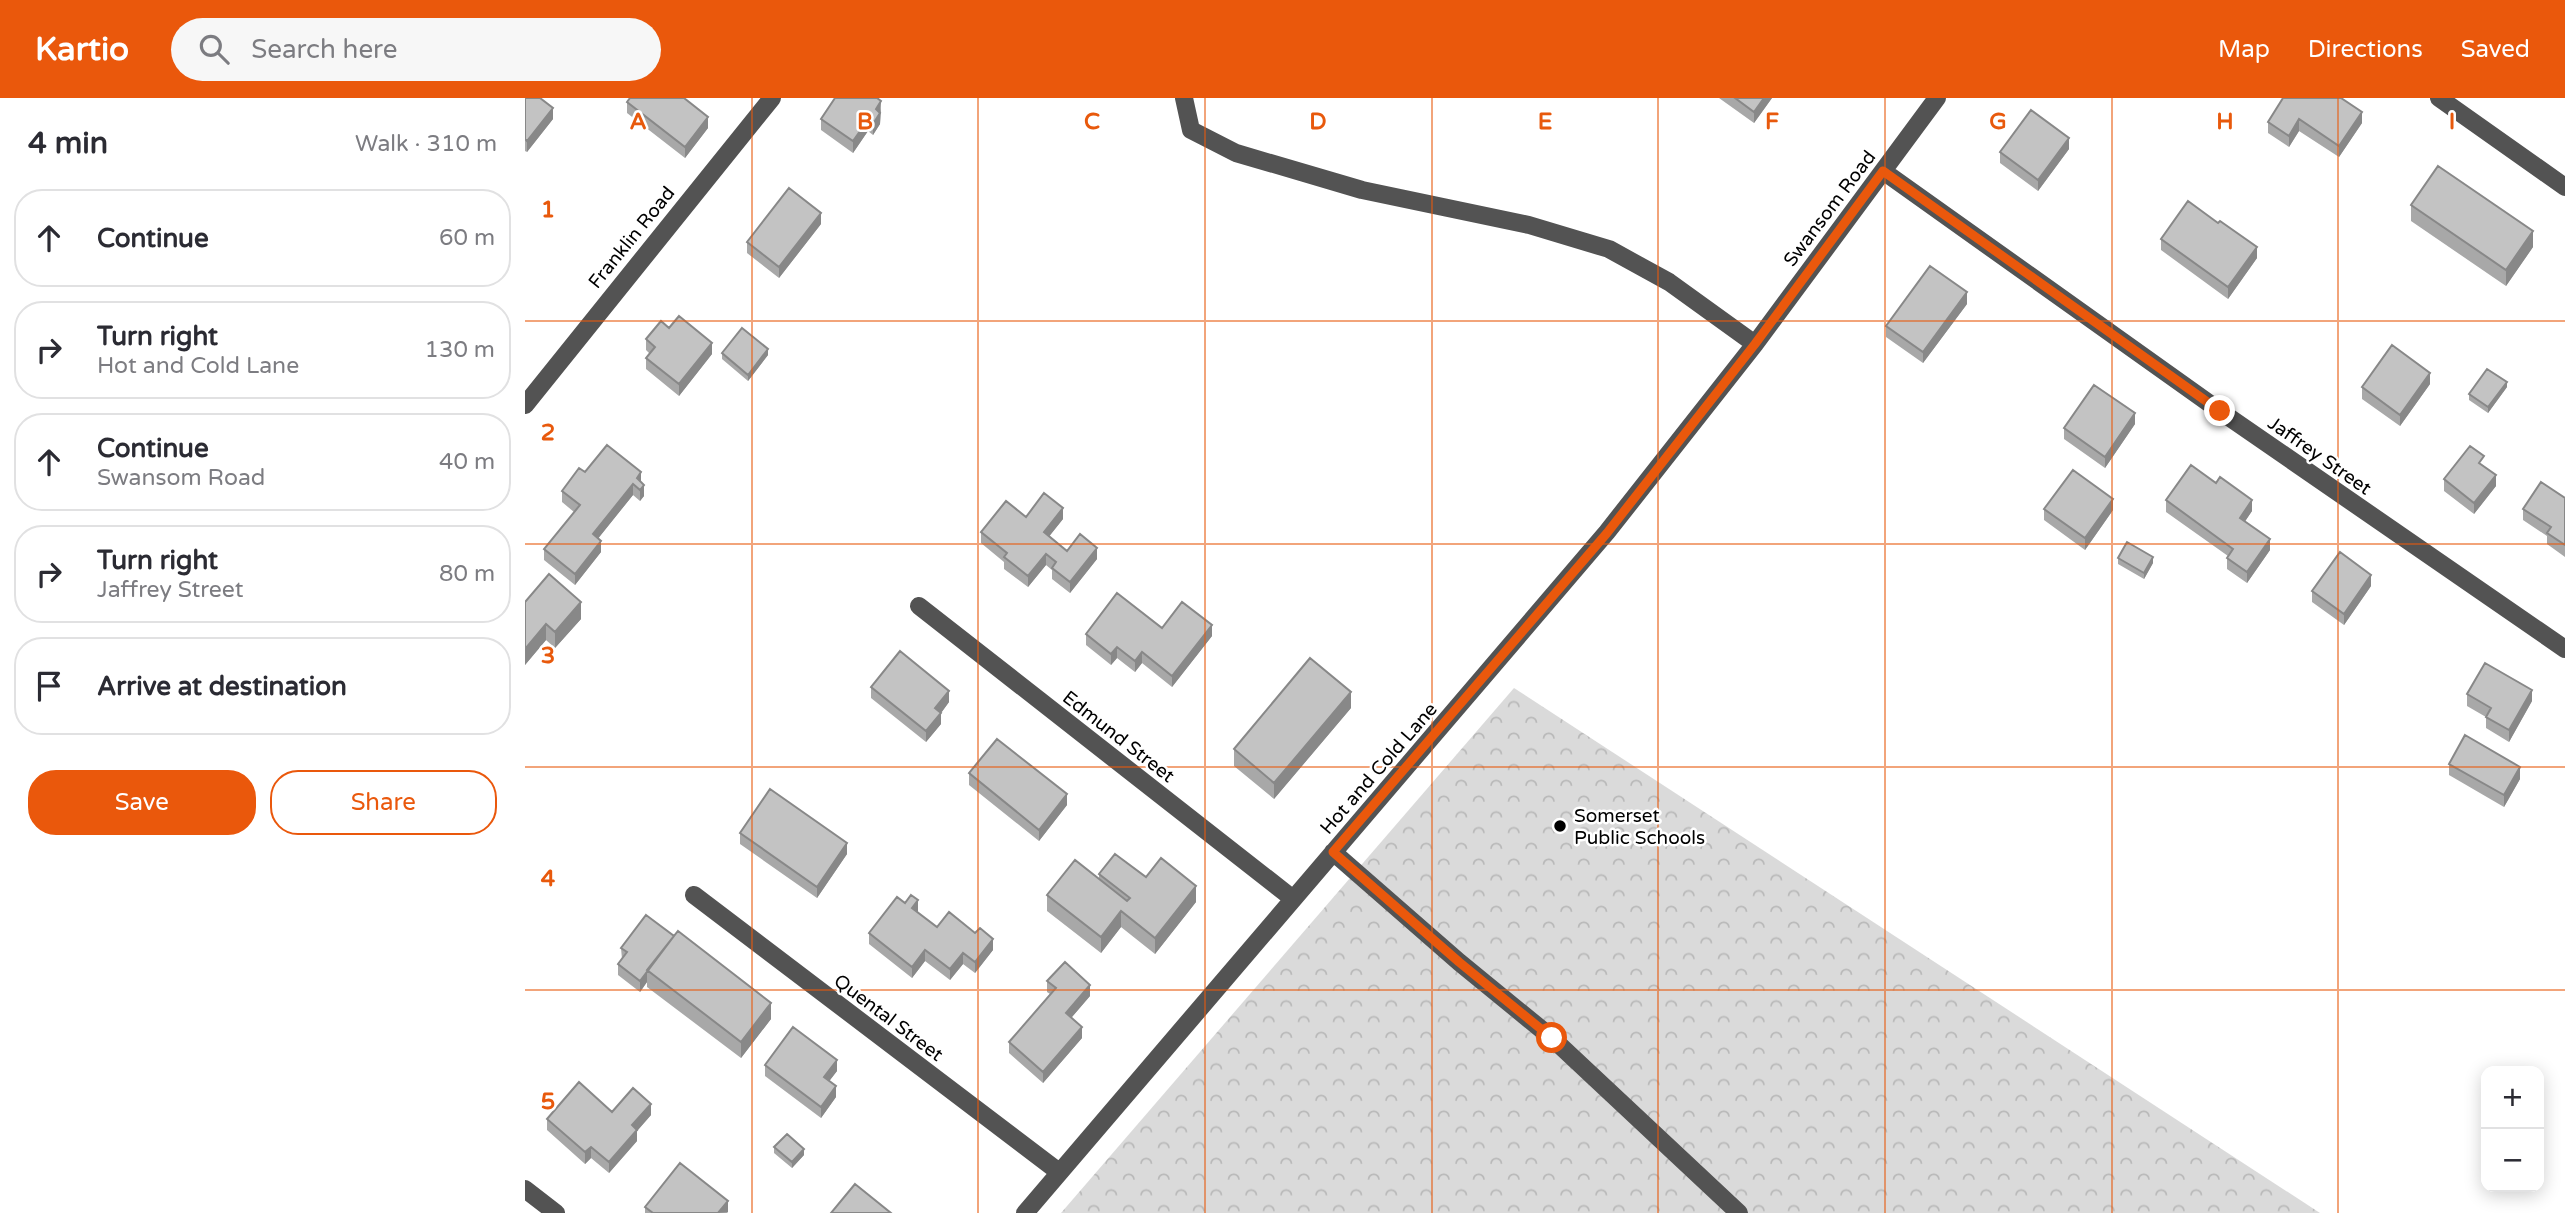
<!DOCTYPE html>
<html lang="en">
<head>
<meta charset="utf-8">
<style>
	body { margin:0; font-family:"Varela Round",sans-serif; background:#f7f7f7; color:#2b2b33 }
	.controls { position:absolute; right:21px; bottom:21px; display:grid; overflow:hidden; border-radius:14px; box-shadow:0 4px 18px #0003 }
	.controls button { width:63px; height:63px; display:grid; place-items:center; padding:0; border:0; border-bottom:2px solid #e1e1e2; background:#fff; color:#2b2b33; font:35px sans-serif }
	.stop { position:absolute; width:21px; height:21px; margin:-16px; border:5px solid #ea580c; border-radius:50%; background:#fff }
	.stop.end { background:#ea580c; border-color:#fff; box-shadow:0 2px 7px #0008 }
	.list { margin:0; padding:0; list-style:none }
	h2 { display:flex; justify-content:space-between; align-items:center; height:91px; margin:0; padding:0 28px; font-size:30px }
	h2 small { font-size:23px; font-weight:400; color:#7c7c81 }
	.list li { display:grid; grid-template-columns:46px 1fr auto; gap:21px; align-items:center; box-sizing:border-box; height:98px; margin:0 14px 14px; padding:0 14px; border:2px solid #e1e1e2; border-radius:28px }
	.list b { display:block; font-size:26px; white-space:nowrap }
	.list p { margin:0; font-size:23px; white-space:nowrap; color:#7c7c81 }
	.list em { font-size:23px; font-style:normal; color:#7c7c81 }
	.actions { display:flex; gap:14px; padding:21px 28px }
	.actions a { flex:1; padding:16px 0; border:2px solid #ea580c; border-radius:28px; text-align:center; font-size:24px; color:#ea580c }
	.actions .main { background:#ea580c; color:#fff }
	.icon { flex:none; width:38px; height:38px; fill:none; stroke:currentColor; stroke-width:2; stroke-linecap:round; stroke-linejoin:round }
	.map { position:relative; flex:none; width:2040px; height:1115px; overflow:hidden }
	header { display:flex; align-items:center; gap:42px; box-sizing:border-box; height:98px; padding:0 35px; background:#ea580c; color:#fff }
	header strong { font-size:33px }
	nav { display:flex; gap:38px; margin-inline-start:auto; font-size:24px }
	.search { width:490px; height:63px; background:#f7f7f7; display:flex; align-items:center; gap:18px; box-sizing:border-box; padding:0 24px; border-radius:38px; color:#7c7c81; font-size:26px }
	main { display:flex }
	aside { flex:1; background:#fff }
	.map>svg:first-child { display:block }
	.park { fill:url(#park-crowns) }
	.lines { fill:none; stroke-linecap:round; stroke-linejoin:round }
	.minor { stroke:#535353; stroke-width:18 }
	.wall { fill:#a8a8a8 }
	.shaded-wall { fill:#888 }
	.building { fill:#c3c3c3; stroke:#888; stroke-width:2 }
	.route { stroke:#ea580c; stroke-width:9 }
	.grid { fill:none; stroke:#e8590c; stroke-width:2; stroke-opacity:0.55 }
	.poi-dot { fill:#000; stroke:#fff; stroke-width:2.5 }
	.labels { text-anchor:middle; stroke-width:5; stroke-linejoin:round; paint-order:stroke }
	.street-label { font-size:19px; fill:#000; stroke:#fff }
	.poi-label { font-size:19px; fill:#000; stroke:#fff; text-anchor:start }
	.grid-label { font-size:23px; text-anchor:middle; font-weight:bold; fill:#e8590c; stroke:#fff; stroke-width:5; stroke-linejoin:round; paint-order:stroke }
</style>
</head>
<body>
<header>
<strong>Kartio</strong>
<div class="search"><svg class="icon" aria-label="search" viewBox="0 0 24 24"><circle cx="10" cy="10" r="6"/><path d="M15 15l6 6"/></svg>Search here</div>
<nav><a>Map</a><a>Directions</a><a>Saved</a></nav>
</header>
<main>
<aside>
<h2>4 min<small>Walk · 310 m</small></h2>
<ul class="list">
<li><svg class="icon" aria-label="ahead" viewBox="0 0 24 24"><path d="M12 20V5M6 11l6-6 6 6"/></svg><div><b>Continue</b></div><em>60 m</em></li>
<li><svg class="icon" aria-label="right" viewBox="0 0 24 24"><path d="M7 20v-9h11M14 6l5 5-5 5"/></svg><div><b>Turn right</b><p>Hot and Cold Lane</p></div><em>130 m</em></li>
<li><svg class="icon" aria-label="ahead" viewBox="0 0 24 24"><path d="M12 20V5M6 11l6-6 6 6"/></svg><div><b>Continue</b><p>Swansom Road</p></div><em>40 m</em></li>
<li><svg class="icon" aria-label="right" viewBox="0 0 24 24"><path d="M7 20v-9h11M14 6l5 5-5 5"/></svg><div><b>Turn right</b><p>Jaffrey Street</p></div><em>80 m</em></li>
<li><svg class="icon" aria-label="arrive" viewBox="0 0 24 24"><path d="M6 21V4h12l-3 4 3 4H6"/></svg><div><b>Arrive at destination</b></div></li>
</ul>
<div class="actions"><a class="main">Save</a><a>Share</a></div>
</aside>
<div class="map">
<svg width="2040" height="1115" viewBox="0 0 2040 1115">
	<defs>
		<pattern id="park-crowns" width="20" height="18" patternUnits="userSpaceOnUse" patternTransform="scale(1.75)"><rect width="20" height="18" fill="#dadada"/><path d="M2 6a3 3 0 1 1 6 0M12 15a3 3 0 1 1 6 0" fill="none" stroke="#b9b9b9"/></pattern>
	</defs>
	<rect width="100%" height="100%" fill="#fff"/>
	<path class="park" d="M989 590 1795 1115H536Z"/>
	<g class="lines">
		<path class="minor" d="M659 0 666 32 711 55 837 92 1004 127 1084 151 1144 184 1230 246
			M1914 0 2040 89
			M1358 73 1695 313 2040 551
			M0 307 247 0
			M394 508 767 800
			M808 754 934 864 1027 940 1214 1115
			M169 797 534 1074
			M0 1091 31 1115
			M500 1115 1082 434 1230 246 1412 0"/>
	</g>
	<path class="wall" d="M0 0 28 21 2 54 0 53Z
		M310 0H354L353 1 356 14 355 26 348 37 343 33 328 55 296 32V21Z
		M1194 0H1247L1229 25Z
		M1758 0 1837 25 1814 59 1774 33 1764 49 1743 35V24Z
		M102 4 183 30 160 60 102 15Z
		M1544 51 1513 93 1475 65V54Z
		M1886 107 2008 149 1981 188 1886 123Z
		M1693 125 1732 160 1703 201 1636 152V141Z
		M296 126 254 180 222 155V144Z
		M1442 206 1398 265 1361 239V228Z
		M144 230 187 256 154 298 121 271V260L125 256 121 252V241Z
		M197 255 243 257 223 283 197 261Z
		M1905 286 1875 328 1837 301V289Z
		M1982 289 1963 315 1944 302V296Z
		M1610 326 1580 370 1539 341V330Z
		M60 374 116 384 119 398 115 403 108 397 73 440 76 454 50 487 19 462V451L49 414 37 404V393Z
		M1919 381 1971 388 1949 416 1919 393Z
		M2040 400V459L2022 446V438L1998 422V411Z
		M1641 402 1727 413 1720 423 1745 452 1722 485 1702 471V460L1703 458 1641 414Z
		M1519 411 1588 412 1560 452 1519 422Z
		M501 419 538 421 524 438 542 453 572 461 545 495 527 481V472L521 467 503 489 479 471V464L456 445V434Z
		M1593 460 1628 465 1619 481 1593 466Z
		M1846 488 1819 527 1787 504V493Z
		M0 504 56 521 30 550 21 542 0 567Z
		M637 530 687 538 647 589 617 565 610 574 592 560 586 567 561 547V536Z
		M346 589 424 604 416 615V626L401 644 346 600Z
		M1942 596 2007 603 1984 644 1961 630V619L1942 608Z
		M826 610 749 701 709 668V651Z
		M1924 666 1995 681 1979 709 1924 677Z
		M444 675 542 707 514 743 444 687Z
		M215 735 322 756 292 800 215 746Z
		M574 776 621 779 671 804 630 856 596 829 576 855 522 813V797L574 781Z
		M380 805 393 813 392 814 412 829 468 852 450 875 438 866 425 882 400 863 387 880 344 846V835Z
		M96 850 246 921 216 960 122 889V884L115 894 93 877V866L97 861Z
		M522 883 565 898 546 920 557 940 518 985 484 955V944L525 896 522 894Z
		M240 967 312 973 304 983 311 999 296 1020 240 978Z
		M87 1014 126 1017 112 1033V1043L84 1075 66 1060 60 1066 22 1032V1021Z
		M249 1049 279 1057 267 1070 249 1055Z
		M120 1109 203 1114 202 1115H120Z"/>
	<path class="shaded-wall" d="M1239 0H1247L1229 25V14Z
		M356 3 355 26 348 37V26L351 11Z
		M28 10V21L2 54V43Z
		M1837 14V25L1814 59V48Z
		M183 19V30L160 60V49Z
		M1774 21V33L1764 49V38Z
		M343 22V33L328 55V43Z
		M1544 40V51L1513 93V82Z
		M296 115V126L254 180V169Z
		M2008 133V149L1981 188V172Z
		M1732 149V160L1703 201V189Z
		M1442 194V206L1398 265V254Z
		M187 245V256L154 298V286Z
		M243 251V257L223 283V277Z
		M1905 275V286L1875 328V317Z
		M1982 284V289L1963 315V309Z
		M1610 315V326L1580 370V359Z
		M116 374V385L112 380Z
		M1971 377V388L1949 416V405Z
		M108 386V397L68 447V436Z
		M119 387V398L115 403V392Z
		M1588 401V412L1560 452V440Z
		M1727 402V413L1715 431V420Z
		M538 410V421L519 445V434Z
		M1745 441V452L1722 485V474Z
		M76 443V454L50 487V476Z
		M572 450V461L545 495V484Z
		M521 456V467L503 489V478Z
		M1628 459V465L1619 481V475Z
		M1846 477V488L1819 527V516Z
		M56 504V521L30 550V534Z
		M21 526V542L0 567V551Z
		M687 527V538L647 589V578Z
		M592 549V560L586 567V556Z
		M617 554V565L610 574V563Z
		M2007 592V603L1984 644V632Z
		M424 593V604L416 615V626L401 644V633L410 610Z
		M826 594V610L749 701V685Z
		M1995 669V681L1979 709V697Z
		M542 696V707L514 743V732Z
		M322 745V756L292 800V789Z
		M671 788V804L630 856V840Z
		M393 802V813L387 821V810Z
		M596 813V829L576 855V839Z
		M468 841V852L450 875V864Z
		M400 852V863L387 880V869Z
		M438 855V866L425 882V871Z
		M122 873V884L115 894V883Z
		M565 887V898L541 926V915Z
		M246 905V921L216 960V944Z
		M557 929V940L518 985V974Z
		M312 962V973L299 990V979Z
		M311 988V999L296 1020V1009Z
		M126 1006V1017L112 1033V1043L84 1075V1064L107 1027Z
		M66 1049V1060L60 1066V1054Z
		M279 1051V1057L267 1070V1064Z
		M203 1103V1114L193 1115Z"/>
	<path class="building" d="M0 0H15L28 10 2 43 0 41Z
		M105 0H159L183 19 160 49 102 4Z
		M310 0H352L356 3 351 11 355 15 348 26 343 22 328 43 296 21Z
		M1210 0H1239L1229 14Z
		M1758 0H1816L1837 14 1814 48 1774 21 1764 38 1743 24Z
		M1506 12 1544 40 1513 82 1475 54Z
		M1913 68 2008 133 1981 172 1886 107Z
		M264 90 296 115 254 169 222 144Z
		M1663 103 1693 125 1695 123 1732 149 1703 189 1636 141Z
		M1405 168 1442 194 1398 254 1361 228Z
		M154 218 187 245 154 286 121 260 130 249 121 241 136 223 144 230Z
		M217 230 243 251 223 277 197 255Z
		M1867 247 1905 275 1875 317 1837 289Z
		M1962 271 1982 284 1963 309 1944 296Z
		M1569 287 1610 315 1580 359 1539 330Z
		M82 347 116 374 112 380 119 387 115 392 108 386 68 436 76 443 50 476 19 451 55 407 37 393 54 370 60 374Z
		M1945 348 1959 358 1954 365 1971 377 1949 405 1919 381Z
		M1666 367 1691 385 1695 379 1727 402 1715 420 1745 441 1722 474 1702 460 1708 451 1641 402Z
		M1548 372 1588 401 1560 440 1519 411Z
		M2016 384 2040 400V447L2022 435 2026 429 1998 411Z
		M519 395 538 410 519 434 542 453 555 436 572 450 545 484 527 470 531 464 521 456 503 478 479 459 482 455 456 434 481 403 501 419Z
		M1602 444 1628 459 1619 475 1593 460Z
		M1815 454 1846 477 1819 516 1787 493Z
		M24 476 56 504 30 534 21 526 0 551V504Z
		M592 495 637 530 657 504 687 527 647 578 617 554 610 563 592 549 586 556 561 536Z
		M375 553 424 593 410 610 416 615 401 633 346 589Z
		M785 560 826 594 749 685 709 651Z
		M1960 565 2007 592 1984 632 1961 619 1966 610 1942 596Z
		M1940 637 1995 669 1979 697 1924 666Z
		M472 641 542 696 514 732 444 675Z
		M245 691 322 745 292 789 215 735Z
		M590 756 621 779 636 760 671 788 630 840 596 813 576 839 522 797 550 762 602 803 605 800 574 776Z
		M386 797 393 802 387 810 412 829 424 814 450 835 455 830 468 841 450 864 438 855 425 871 400 852 387 869 344 835 372 799 380 805Z
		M121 817 149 838 115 883 93 866 102 854 96 850Z
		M153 833 246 905 216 944 122 872Z
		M540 864 565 887 541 915 557 929 518 974 484 944 531 890 522 883Z
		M268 929 312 962 299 979 311 988 296 1009 240 967Z
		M54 984 87 1014 108 990 126 1006 107 1027 112 1032 84 1064 66 1049 60 1054 22 1021Z
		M262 1036 279 1051 267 1064 249 1049Z
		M155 1065 203 1103 193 1115H128L120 1109Z
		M330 1086 366 1115H306Z"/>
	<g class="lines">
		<path class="route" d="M1027 940 934 864 808 754 1082 435 1230 246 1358 73 1695 313"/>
	</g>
	<path class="grid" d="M227 0V1115M453 0V1115M680 0V1115M907 0V1115M1133 0V1115M1360 0V1115M1587 0V1115M1813 0V1115M0 223H2040M0 446H2040M0 669H2040M0 892H2040"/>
	<circle class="poi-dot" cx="1035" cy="728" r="7"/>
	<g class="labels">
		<g class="street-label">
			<text transform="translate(1304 110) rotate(-53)" y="7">Swansom Road</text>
			<text transform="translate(106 139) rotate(-51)" y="7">Franklin Road</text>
			<text transform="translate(1795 357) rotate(35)" y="7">Jaffrey Street</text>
			<text transform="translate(594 638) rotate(38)" y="7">Edmund Street</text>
			<text transform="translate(853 670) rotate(-49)" y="7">Hot and Cold Lane</text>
			<text transform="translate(364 919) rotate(37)" y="7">Quental Street</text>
		</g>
		<g class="poi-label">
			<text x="1049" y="724">Somerset<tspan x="1049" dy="22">Public Schools</tspan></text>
		</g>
	</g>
	<g class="grid-label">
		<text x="113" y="31">A</text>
		<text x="340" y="31">B</text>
		<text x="567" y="31">C</text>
		<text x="793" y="31">D</text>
		<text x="1020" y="31">E</text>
		<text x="1247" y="31">F</text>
		<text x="1473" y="31">G</text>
		<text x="1700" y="31">H</text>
		<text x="1927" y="31">I</text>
		<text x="23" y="119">1</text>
		<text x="23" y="342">2</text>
		<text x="23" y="565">3</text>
		<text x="23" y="788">4</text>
		<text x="23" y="1011">5</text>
	</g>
</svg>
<div class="controls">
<button>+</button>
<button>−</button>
</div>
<div class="stop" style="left:1027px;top:940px"></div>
<div class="stop end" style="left:1695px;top:313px"></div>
</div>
</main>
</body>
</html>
